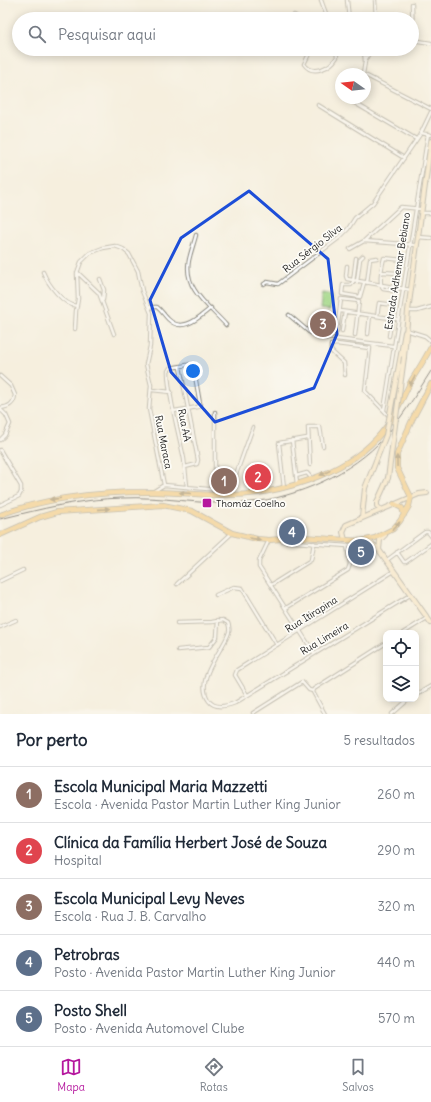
<!DOCTYPE html>
<html lang="pt">
<head>
<meta charset="utf-8">
<style>
	body { margin:0; font-family:Delius,sans-serif; background:#f6f6f7; color:#1f2937 }
	.controls { position:absolute; right:12px; bottom:12px; display:grid; overflow:hidden; border-radius:8px; box-shadow:0 2px 10px #0003 }
	.controls button { width:36px; height:36px; display:grid; place-items:center; padding:0; border:0; border-bottom:1px solid #e0e1e3; background:#fff; color:#1f2937; font:20px sans-serif }
	.compass { position:absolute; left:335px; top:68px; width:36px; height:36px; border-radius:50%; background:#fff; box-shadow:0 2px 10px #0003; rotate:284deg }
	.you { position:absolute; left:193px; top:371px; width:14px; height:14px; margin:-10px; border:3px solid #fff; border-radius:50%; background:#1a73e8; box-shadow:0 0 0 6px #1a73e833 }
	.badge { display:grid; place-items:center; width:26px; height:26px; border-radius:50%; background:#b5179e; color:#fff; font-size:13px; font-weight:700 }
	.pin { position:absolute; translate:-50% -50%; border:2px solid #fff; box-shadow:0 1px 4px #0006 }
	.list { margin:0; padding:0; list-style:none }
	h2 { display:flex; justify-content:space-between; align-items:center; height:52px; margin:0; padding:0 16px; font-size:17px }
	h2 small { font-size:13px; font-weight:400; color:#747a83 }
	.list li { display:grid; grid-template-columns:26px 1fr auto; gap:12px; align-items:center; box-sizing:border-box; height:56px; padding:0 16px; border-top:1px solid #e0e1e3 }
	.list b { display:block; font-size:15px; white-space:nowrap }
	.list p { margin:0; font-size:13px; white-space:nowrap; color:#747a83 }
	.list em { font-size:13px; font-style:normal; color:#747a83 }
	.icon { flex:none; width:22px; height:22px; fill:none; stroke:currentColor; stroke-width:2; stroke-linecap:round; stroke-linejoin:round }
	.map { position:relative; flex:none; width:431px; height:714px; overflow:hidden }
	.search { position:absolute; background:#fff; box-shadow:0 2px 10px #0003; left:12px; right:12px; top:12px; height:44px; display:flex; align-items:center; gap:10px; box-sizing:border-box; padding:0 14px; border-radius:22px; color:#747a83; font-size:15px }
	.sheet { height:332px; background:#fff }
	nav { display:flex; justify-content:space-around; align-items:center; box-sizing:border-box; height:56px; border-top:1px solid #e0e1e3; background:#fff; font-size:11px; color:#747a83 }
	nav a { display:grid; justify-items:center; gap:2px }
	nav .on { color:#b5179e }
	.map>svg:first-child { display:block }
	.park { fill:#a3d787; stroke:#607a52 }
	.lines { fill:none; stroke-linecap:round; stroke-linejoin:round }
	.street-casing { stroke:#88867d; stroke-width:4.5 }
	.secondary-casing { stroke:#88867d; stroke-width:6 }
	.primary-casing { stroke:#88867d; stroke-width:6 }
	.street { stroke:#fff; stroke-width:2.5 }
	.secondary { stroke:#fae7c3; stroke-width:4 }
	.primary { stroke:#f3c26a; stroke-width:4.5 }
	.rail { stroke:#1c1c1c; stroke-width:1 }
	.secondary-bridge-casing { stroke:#88867d; stroke-width:6; stroke-linecap:butt }
	.secondary-bridge { stroke:#fae7c3; stroke-width:4 }
	.oneway { fill:#886f43 }
	.marked { fill:none; stroke:#1d4ed8; stroke-width:3; stroke-linejoin:round }
	.poi-dot { fill:#b5179e; stroke:#fdfcf7; stroke-width:1.5 }
	.labels { text-anchor:middle; stroke-width:3.5; stroke-linejoin:round; paint-order:stroke }
	.street-label { font-size:10px; fill:#1c1c1c; stroke:#fdfcf7 }
	.poi-label { font-size:10px; fill:#1c1c1c; stroke:#fdfcf7; text-anchor:start }
</style>
</head>
<body>
<div class="map">
<svg width="431" height="714" viewBox="0 0 431 714">
	<rect width="100%" height="100%" fill="#fdfcf7"/>
	<filter id="ink" filterUnits="userSpaceOnUse"><feTurbulence type="fractalNoise" baseFrequency=".025" numOctaves="2"/><feDisplacementMap in="SourceGraphic" scale="8" xChannelSelector="R" yChannelSelector="G"/><feConvolveMatrix kernelMatrix="1 2 1 2 8 2 1 2 1" color-interpolation-filters="sRGB"/></filter>
	<filter id="wash" filterUnits="userSpaceOnUse"><feTurbulence type="fractalNoise" baseFrequency=".012" numOctaves="4" result="noise"/><feDisplacementMap in="SourceGraphic" scale="16" xChannelSelector="R" yChannelSelector="G"/><feGaussianBlur stdDeviation="0.9" result="paint"/><feColorMatrix in="noise" values="0 0 0 0 0 0 0 0 0 0 0 0 0 0 0 0 0 1.4 0 .05"/><feComposite in="paint" operator="in"/></filter>
	<g filter="url(#wash)">
		<rect width="100%" height="100%" fill="#f5efde"/>
		<path class="park" d="M322 293 333 295 330 310 320 309Z"/>
	</g>
	<g filter="url(#ink)">
		<g class="lines">
			<defs>
				<path id="street" d="M321 0 328 19
					M347 0 349 19
					M375 0 376 19
					M412 4 413 40
					M294 15 301 19
					M412 40 431 43
					M307 49 309 54 304 64C313 77 331 67 337 57L336 49
					M365 61 371 49
					M363 74 365 62 364 49
					M365 75 431 109
					M346 98 416 139
					M318 105 404 158
					M421 133 431 135
					M422 213H431
					M196 235C194 243 191 251 189 260 183 289 209 306 226 325
					M418 237 431 238
					M364 241 417 245
					M350 249 364 241 401 207 422 209
					M356 258 353 282 351 285H343L342 294 360 297 364 283
					M347 266 346 276 347 279 411 290
					M43 272C48 284 63 305 77 306
					M382 272 397 273
					M78 273 99 293 114 334
					M100 279 104 290 103 300
					M357 282 360 259 363 256
					M367 283 370 259 377 258
					M264 284 267 282 278 284 339 238 348 229 355 218 373 203 421 133 431 112
					M399 288 396 291 383 289C378 282 382 266 384 258L403 260
					M149 307H157C162 311 164 315 168 319 183 334 199 317 211 308
					M340 311 397 319
					M408 311H417L431 307
					M289 315 309 332 320 337 393 346
					M377 316 379 303 394 305
					M75 329 76 311 78 299 77 273 81 262 90 253 103 248 115 246 123 249 129 254 138 271 142 291 151 313 150 346 146 364 151 385 149 409 164 485 154 491
					M406 330 425 336 431 341
					M337 331 341 299 359 301 355 335
					M342 331 345 312
					M368 334 370 315
					M389 336 392 318
					M180 367 198 460 197 464 185 467
					M345 375 344 363 331 351V345L336 344 370 348 365 391 390 417
					M0 376 11 386 15 395C14 404 9 407 0 408
					M152 390 171 392
					M0 409 6 415 10 424 5 435 0 440
					M384 410 428 134
					M174 411 198 407 200 404 193 364 170 368 168 371C168 396 179 434 184 459L187 486
					M215 412V488
					M292 440 297 484
					M0 450 21 486V492L19 496 0 505
					M310 465 308 427H320L323 446
					M296 476 307 473 312 479
					M164 485 230 491 253 427
					M284 488 279 443 307 438
					M269 540 259 561V567L314 653
					M282 541 347 546 358 542
					M397 552 404 562H406L431 544
					M387 560 425 532H428L431 536
					M0 581 23 570
					M177 584 232 533
					M271 585 311 560 314 543
					M216 595 234 587 242 588 277 645
					M286 608 348 570 350 564 347 546
					M177 623 212 622 223 620 228 623C229 626 230 628 229 632 224 650 193 679 209 701 215 709 227 706 235 703L410 595
					M0 627 16 620
					M403 633 427 618
					M178 650 209 647 217 637 218 620
					M247 695 235 675 237 670 394 571
					M416 695 431 686
					M253 713 302 682 309 690 313 691
					M325 714 313 692 314 689 386 643
					M392 714 409 699"/>
				<path id="secondary" d="M404 357 408 311 431 141
					M399 365 405 332
					M381 510 377 506V502L388 478
					M362 517 365 488 373 468
					M345 540 343 532 346 525 419 494 427 493
					M368 540 379 550 431 623
					M379 550 380 540 385 535"/>
				<path id="primary" d="M394 504 402 508 404 515
					M0 515C47 497 99 492 149 492 175 491 202 496 228 495 277 495 343 475 377 438 393 421 401 401 411 381 418 370 425 359 431 347
					M0 535 40 517 57 512 163 505 192 511 232 533 257 539 269 540 303 537 361 541 375 538 393 529 400 521 409 506 411 497 397 468V454L413 418 431 384"/>
			</defs>
			<use href="#street" class="street-casing"/>
			<use href="#secondary" class="secondary-casing"/>
			<use href="#primary" class="primary-casing"/>
			<use href="#street" class="street"/>
			<use href="#secondary" class="secondary"/>
			<use href="#primary" class="primary"/>
			<path class="rail" d="M0 519C41 509 80 499 122 498 162 496 201 505 240 503 287 501 344 478 378 444 399 423 415 396 431 371"/>
			<defs>
				<path id="secondary-bridge" d="M373 468 386 435 399 365
					M388 478 404 357"/>
			</defs>
			<use href="#secondary-bridge" class="secondary-bridge-casing"/>
			<use href="#secondary-bridge" class="secondary-bridge"/>
		</g>
		<defs><path id="oneway-solid" d="M-6-.8H1V-3.2L6.5 0L1 3.2V.8H-6Z"/></defs>
		<g class="oneway">
			<use href="#oneway-solid" transform="translate(412 381) rotate(119)"/>
			<use href="#oneway-solid" transform="translate(397 461) rotate(-91)"/>
			<use href="#oneway-solid" transform="translate(325 473) rotate(154)"/>
			<use href="#oneway-solid" transform="translate(185 493) rotate(-176)"/>
			<use href="#oneway-solid" transform="translate(55 499) rotate(173)"/>
			<use href="#oneway-solid" transform="translate(104 509) rotate(-4)"/>
			<use href="#oneway-solid" transform="translate(396 526) rotate(-46)"/>
			<use href="#oneway-solid" transform="translate(255 539) rotate(9)"/>
		</g>
	</g>
	<path d="M0 0H431V714H0ZM249 191 328 259 337 334 314 388 215 422 171 372 150 300 181 238Z" fill="#f5efde" fill-opacity=".55" fill-rule="evenodd"/>
	<path class="marked" d="M249 191 328 259 337 334 314 388 215 422 171 372 150 300 181 238Z"/>
	<rect class="poi-dot" x="202" y="498" width="10" height="10" rx="2"/>
	<g class="labels">
		<g class="street-label">
			<text transform="translate(312 248) rotate(-38)" y="4">Rua Sérgio Silva</text>
			<text transform="translate(397 271) rotate(-81)" y="4">Estrada Adhemar Bebiano</text>
			<text transform="translate(185 425) rotate(79)" y="4">Rua AA</text>
			<text transform="translate(164 442) rotate(79)" y="4">Rua Maraca</text>
			<text transform="translate(311 614) rotate(-32)" y="4">Rua Itirapina</text>
			<text transform="translate(324 638) rotate(-31)" y="4">Rua Limeira</text>
		</g>
		<g class="poi-label">
			<text x="216" y="507">Thomáz Coelho</text>
		</g>
	</g>
</svg>
<div class="controls">
<button><svg class="icon" aria-label="locate" viewBox="0 0 24 24"><circle cx="12" cy="12" r="6"/><path d="M12 2v4M12 18v4M2 12h4M18 12h4"/></svg></button>
<button><svg class="icon" aria-label="layers" viewBox="0 0 24 24"><path d="M12 4l9 5-9 5-9-5zM3 14l9 5 9-5"/></svg></button>
</div>
<svg class="compass" viewBox="-18 -18 36 36"><path d="M0-13l5 13h-10z" fill="#e53935"/><path d="M0 13l5-13h-10z" fill="#747a83"/></svg>
<div class="you"></div>
<div class="pin badge" style="left:224px;top:481px;background:#8d6e63">1</div>
<div class="pin badge" style="left:258px;top:477px;background:#e0444e">2</div>
<div class="pin badge" style="left:323px;top:324px;background:#8d6e63">3</div>
<div class="pin badge" style="left:292px;top:532px;background:#5c6f8a">4</div>
<div class="pin badge" style="left:361px;top:552px;background:#5c6f8a">5</div>
<div class="search"><svg class="icon" aria-label="search" viewBox="0 0 24 24"><circle cx="10" cy="10" r="6"/><path d="M15 15l6 6"/></svg>Pesquisar aqui</div>
</div>
<section class="sheet">
<h2>Por perto<small>5 resultados</small></h2>
<ul class="list">
<li><span class="badge" style="background:#8d6e63">1</span><div><b>Escola Municipal Maria Mazzetti</b><p>Escola · Avenida Pastor Martin Luther King Junior</p></div><em>260 m</em></li>
<li><span class="badge" style="background:#e0444e">2</span><div><b>Clínica da Família Herbert José de Souza</b><p>Hospital</p></div><em>290 m</em></li>
<li><span class="badge" style="background:#8d6e63">3</span><div><b>Escola Municipal Levy Neves</b><p>Escola · Rua J. B. Carvalho</p></div><em>320 m</em></li>
<li><span class="badge" style="background:#5c6f8a">4</span><div><b>Petrobras</b><p>Posto · Avenida Pastor Martin Luther King Junior</p></div><em>440 m</em></li>
<li><span class="badge" style="background:#5c6f8a">5</span><div><b>Posto Shell</b><p>Posto · Avenida Automovel Clube</p></div><em>570 m</em></li>
</ul>
</section>
<nav>
<a class="on"><svg class="icon" aria-label="map" viewBox="0 0 24 24"><path d="M3 6l6-2 6 2 6-2v14l-6 2-6-2-6 2zM9 4v14M15 6v14"/></svg>Mapa</a>
<a><svg class="icon" aria-label="directions" viewBox="0 0 24 24"><path d="M12 3l9 9-9 9-9-9zM9 14v-3h6M13 9l2 2-2 2"/></svg>Rotas</a>
<a><svg class="icon" aria-label="saved" viewBox="0 0 24 24"><path d="M7 4h10v16l-5-4-5 4z"/></svg>Salvos</a>
</nav>
</body>
</html>
